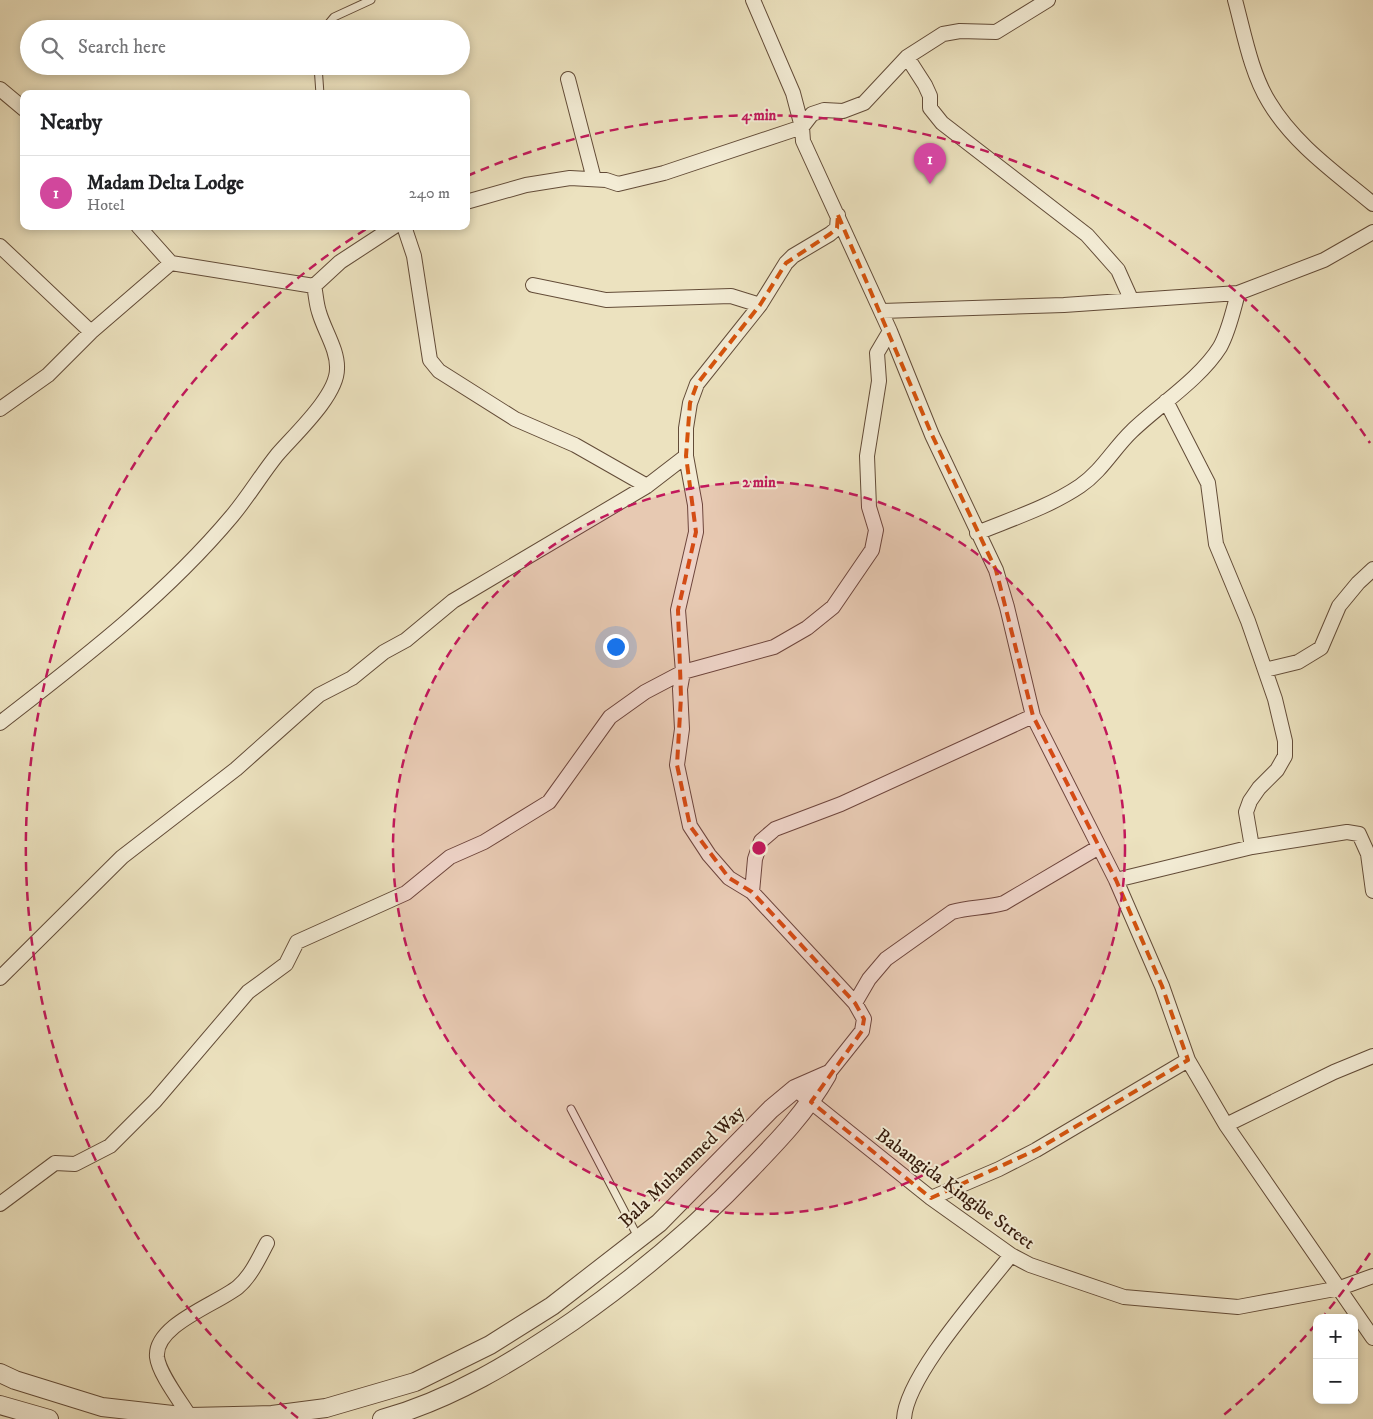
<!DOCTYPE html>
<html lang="en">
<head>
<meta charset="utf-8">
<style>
	body { margin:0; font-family:"IM FELL DW Pica",serif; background:#f2f2f2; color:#202124 }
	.controls { position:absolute; right:15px; bottom:15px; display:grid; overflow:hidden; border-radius:10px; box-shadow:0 2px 8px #0003 }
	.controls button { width:45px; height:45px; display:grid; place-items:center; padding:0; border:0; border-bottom:1px solid #e0e0e0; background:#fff; color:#202124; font:25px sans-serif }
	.you { position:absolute; left:615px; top:646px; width:18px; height:18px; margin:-12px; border:4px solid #fff; border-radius:50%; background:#1a73e8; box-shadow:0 0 0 8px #1a73e833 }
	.badge { display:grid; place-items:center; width:32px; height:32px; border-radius:50%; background:#8f2418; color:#fff; font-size:16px; font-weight:700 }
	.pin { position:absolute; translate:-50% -41px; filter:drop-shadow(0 1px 2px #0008) }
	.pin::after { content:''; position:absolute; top:26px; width:18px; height:15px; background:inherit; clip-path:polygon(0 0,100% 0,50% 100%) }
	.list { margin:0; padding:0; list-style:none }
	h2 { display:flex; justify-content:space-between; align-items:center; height:65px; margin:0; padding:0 20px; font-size:21px }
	h2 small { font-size:16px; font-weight:400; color:#757577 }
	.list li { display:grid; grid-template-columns:32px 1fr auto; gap:15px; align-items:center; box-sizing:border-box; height:75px; padding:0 20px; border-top:1px solid #e0e0e0 }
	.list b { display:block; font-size:19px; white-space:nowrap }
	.list p { margin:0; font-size:16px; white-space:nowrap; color:#757577 }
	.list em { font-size:16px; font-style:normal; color:#757577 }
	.icon { flex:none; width:28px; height:28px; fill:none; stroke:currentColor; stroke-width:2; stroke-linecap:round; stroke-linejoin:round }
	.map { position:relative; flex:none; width:1373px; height:1419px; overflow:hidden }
	.search { position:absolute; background:#fff; box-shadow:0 2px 8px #0003; left:20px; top:20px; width:450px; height:55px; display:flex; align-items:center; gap:12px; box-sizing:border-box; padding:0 18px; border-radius:28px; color:#757577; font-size:19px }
	.panel { position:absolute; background:#fff; box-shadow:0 2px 8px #0003; left:20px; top:90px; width:450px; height:140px; border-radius:10px }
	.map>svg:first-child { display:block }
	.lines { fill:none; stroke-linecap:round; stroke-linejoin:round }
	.service-casing { stroke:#634c38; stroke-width:9 }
	.minor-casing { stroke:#634c38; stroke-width:16 }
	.tertiary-casing { stroke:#634c38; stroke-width:20 }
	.service { stroke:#f3ecd5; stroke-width:7 }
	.minor { stroke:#f3ecd5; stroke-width:14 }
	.tertiary { stroke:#f3ecd5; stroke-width:18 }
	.marked { fill:none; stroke:#d6530c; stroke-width:4; stroke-dasharray:10 6; stroke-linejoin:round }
	.ring { fill:none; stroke:#c2185b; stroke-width:2.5; stroke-dasharray:9 6 }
	.labels { text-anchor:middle; stroke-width:4; stroke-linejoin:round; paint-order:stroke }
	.street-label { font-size:19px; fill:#351a0b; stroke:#f3ecd5 }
	.centre { fill:#c2185b; stroke:#f3ecd5; stroke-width:2.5 }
	.ring-label { font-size:15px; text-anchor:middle; font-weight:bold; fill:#c2185b; stroke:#f3ecd5; stroke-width:4; stroke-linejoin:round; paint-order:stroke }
</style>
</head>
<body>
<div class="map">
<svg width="1373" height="1419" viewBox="0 0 1373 1419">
	<rect width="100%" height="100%" fill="#ece2bf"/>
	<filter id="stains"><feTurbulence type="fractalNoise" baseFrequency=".004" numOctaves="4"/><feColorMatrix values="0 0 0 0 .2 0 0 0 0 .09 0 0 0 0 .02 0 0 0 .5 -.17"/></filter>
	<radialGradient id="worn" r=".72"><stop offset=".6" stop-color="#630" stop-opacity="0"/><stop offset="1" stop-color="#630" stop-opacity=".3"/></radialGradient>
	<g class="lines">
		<defs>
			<path id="service" d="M324 29 334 17 371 0
				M318 66 320 94
				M571 1109 639 1239"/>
			<path id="minor" d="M1048 0 996 32 960 31 943 34 907 57 864 103 843 111 824 110 812 114 802 127 803 141 890 331 932 435 996 570 1007 607 1033 716 1116 880 1162 986 1188 1060 1226 1125 1373 1338
				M1235 0C1244 33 1251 73 1269 102 1294 144 1336 173 1373 204
				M907 57 925 85 930 96V108L942 123 1087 235 1118 270 1131 299
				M568 79 594 179
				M0 89 24 109
				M466 202 526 185 570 178 606 180 618 184 664 173 802 127 793 93 753 0
				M138 226 171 263 314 286
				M404 226 414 256 430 360 439 371 515 419 575 445 647 486
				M0 246 91 332
				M533 285 606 300 731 296 760 305
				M314 286 340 262 395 226
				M882 311 1064 305 1238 293 1324 260 1373 232
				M1166 401 1208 483 1216 544 1248 621 1275 699 1285 741V756L1277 770 1259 788 1250 801 1246 812 1252 847
				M0 409 48 375 91 332 171 263
				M977 533C1011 519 1049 507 1080 486 1102 471 1114 448 1132 431 1159 405 1200 379 1220 347 1229 331 1233 311 1238 293
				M1265 670 1298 662 1321 648 1339 606 1358 583 1373 569
				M0 723C81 660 165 596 232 516 248 497 261 475 277 455 294 435 337 396 337 369 338 350 324 330 319 312 316 303 316 294 314 286
				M1116 880 1252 847 1347 832 1359 834 1368 854 1373 891
				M752 892 755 859 761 841 775 829 841 804 1033 716
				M0 978 122 857 236 769 319 695 352 678 384 652 406 640 453 601 647 486 686 456
				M855 1003 869 979 886 959 952 912C969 907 986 908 1004 903L1099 847
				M827 1075 862 1031 864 1019 855 1003 752 892 729 878 709 855 690 826 677 765 682 729 680 689 683 672 678 610 696 532 695 505 686 456V428L690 403 697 384 760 305 786 263 793 256 830 234 837 228 838 215
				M795 1089 931 1198 1011 1255 1030 1265 1124 1297 1238 1307 1340 1288 1373 1276
				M1226 1125 1334 1072 1373 1056
				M931 1198 999 1169 1036 1150 1188 1060
				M0 1204 55 1163 75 1164 110 1146 155 1101 248 992 286 964 297 942 406 893 450 857 484 842 549 802 610 717 645 692 683 672 774 647 807 628 833 607 872 550 876 530 869 507 867 456 879 381 877 353 890 331
				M190 1417C181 1402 159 1374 157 1357 154 1325 217 1304 238 1287 251 1276 259 1258 267 1243
				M904 1419C906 1376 983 1291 1011 1255"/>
			<path id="tertiary" d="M0 1373 15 1380 102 1407 190 1417 272 1415 326 1408 415 1382 490 1345 552 1306 659 1223 771 1109 795 1089 827 1075
				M0 1405 49 1419
				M382 1419C453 1399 513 1362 573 1321 637 1276 695 1228 749 1171 778 1141 806 1112 827 1075"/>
		</defs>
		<use href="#service" class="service-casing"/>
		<use href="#minor" class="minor-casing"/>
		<use href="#tertiary" class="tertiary-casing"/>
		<use href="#service" class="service"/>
		<use href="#minor" class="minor"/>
		<use href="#tertiary" class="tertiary"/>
	</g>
	<path class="marked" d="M838 215 932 435 996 570 1033 716 1116 880 1162 986 1188 1060 1036 1150 931 1198 811 1102 862 1031 864 1019 855 1003 752 892 729 878 690 826 677 765 681 697 678 610 696 532 686 456 690 403 697 384 760 305 786 263 830 234 837 228Z"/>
	<circle cx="759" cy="848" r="366" fill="#c2185b" fill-opacity=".12"/>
	<g class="ring">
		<circle cx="759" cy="848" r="366"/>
		<path d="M1370 1253A733 733 0 0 1 1325 1314M1316 1324A733 733 0 0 1 1220 1418M298 1418A733 733 0 0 1 371 226M467 176A733 733 0 0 1 1370 443"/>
	</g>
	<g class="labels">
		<g class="street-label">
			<text transform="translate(681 1166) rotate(-44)" y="7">Bala Muhammed Way</text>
			<text transform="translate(956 1188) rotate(36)" y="7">Babangida Kingibe Street</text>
		</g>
	</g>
	<circle cx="759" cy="848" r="8" class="centre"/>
	<g class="ring-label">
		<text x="759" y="120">4 min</text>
		<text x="759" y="487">2 min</text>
	</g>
	<rect width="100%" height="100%" filter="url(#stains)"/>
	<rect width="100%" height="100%" fill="url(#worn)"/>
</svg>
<div class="controls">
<button>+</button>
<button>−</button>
</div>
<div class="you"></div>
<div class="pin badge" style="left:930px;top:184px;background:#d1479c">1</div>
<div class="search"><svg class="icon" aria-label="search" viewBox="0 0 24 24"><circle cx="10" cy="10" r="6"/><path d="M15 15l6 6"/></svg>Search here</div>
<section class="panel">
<h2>Nearby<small></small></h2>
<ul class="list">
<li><span class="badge" style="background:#d1479c">1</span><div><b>Madam Delta Lodge</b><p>Hotel</p></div><em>240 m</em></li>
</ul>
</section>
</div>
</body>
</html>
